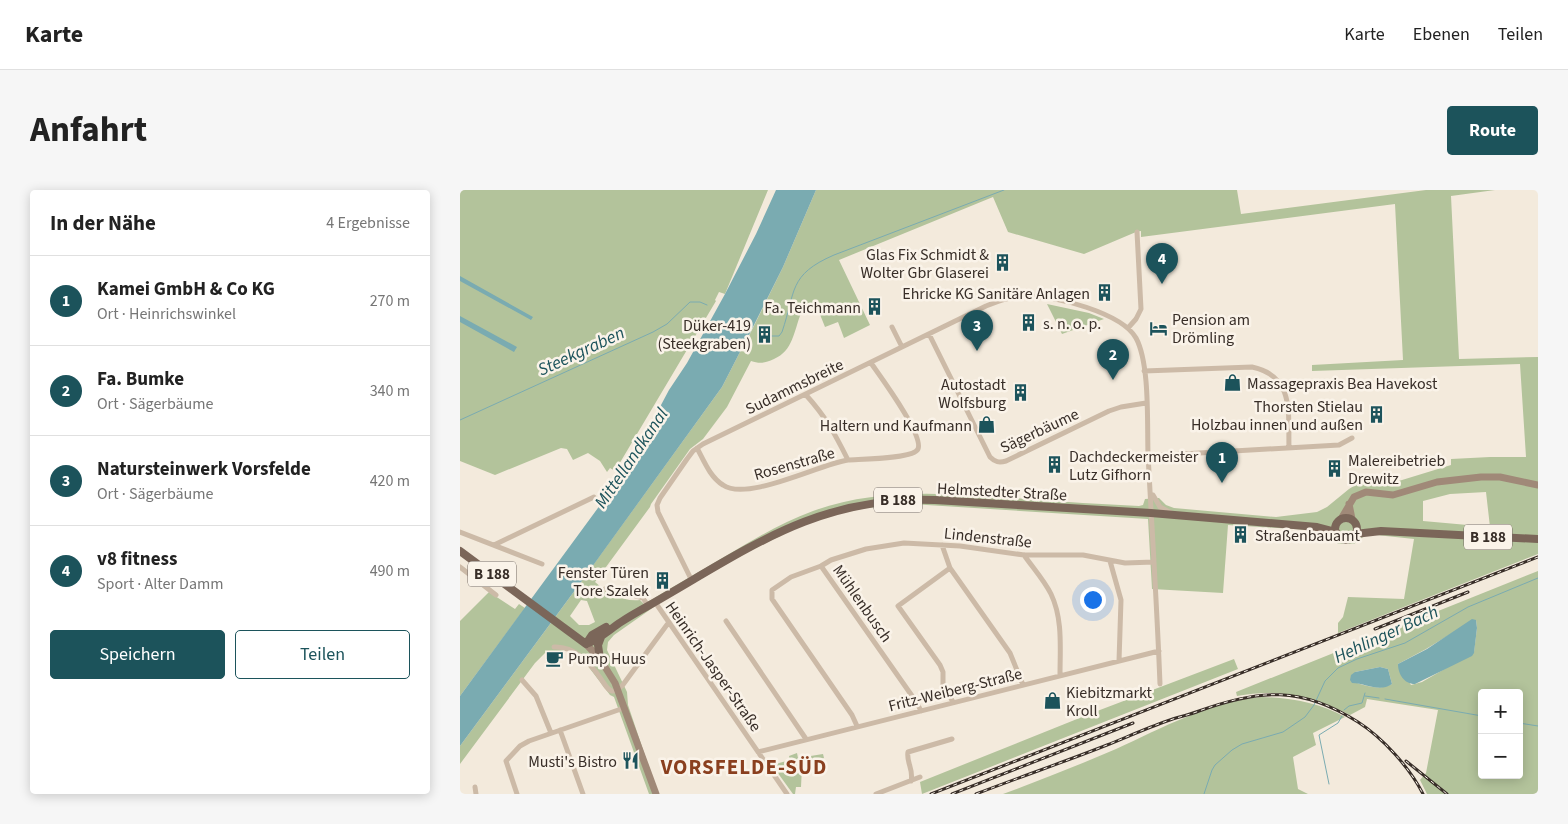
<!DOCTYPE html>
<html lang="de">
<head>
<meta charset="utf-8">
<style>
	body { margin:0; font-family:"Source Sans 3",sans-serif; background:#f6f6f6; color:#222 }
	.controls { position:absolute; right:15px; bottom:15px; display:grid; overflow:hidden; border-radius:5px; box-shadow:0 2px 12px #0003 }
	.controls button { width:45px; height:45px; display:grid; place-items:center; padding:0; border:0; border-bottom:1px solid #e0e0e0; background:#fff; color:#222; font:25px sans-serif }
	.you { position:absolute; left:632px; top:409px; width:18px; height:18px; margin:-12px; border:4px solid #fff; border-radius:50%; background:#1a73e8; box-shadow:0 0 0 8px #1a73e833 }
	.badge { display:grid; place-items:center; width:32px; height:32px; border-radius:50%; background:#1c535b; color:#fff; font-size:16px; font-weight:700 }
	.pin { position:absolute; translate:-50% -41px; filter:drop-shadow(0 1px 2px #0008) }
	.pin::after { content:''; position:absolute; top:26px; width:18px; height:15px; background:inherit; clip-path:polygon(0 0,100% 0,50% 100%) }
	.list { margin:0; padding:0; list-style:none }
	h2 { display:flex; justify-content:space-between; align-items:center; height:65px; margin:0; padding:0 20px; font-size:21px }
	h2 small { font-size:16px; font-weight:400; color:#767676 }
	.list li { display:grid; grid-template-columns:32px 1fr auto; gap:15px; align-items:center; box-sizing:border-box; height:90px; padding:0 20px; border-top:1px solid #e0e0e0 }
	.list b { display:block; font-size:19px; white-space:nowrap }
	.list p { margin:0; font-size:16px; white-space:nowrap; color:#767676 }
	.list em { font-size:16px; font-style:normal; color:#767676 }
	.actions { display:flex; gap:10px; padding:15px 20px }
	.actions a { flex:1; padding:11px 0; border:1px solid #1c535b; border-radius:5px; text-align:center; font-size:18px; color:#1c535b }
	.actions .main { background:#1c535b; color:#fff }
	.map { position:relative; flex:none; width:1078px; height:604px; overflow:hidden; border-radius:5px }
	header { display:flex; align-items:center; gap:30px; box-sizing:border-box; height:70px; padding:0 25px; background:#fff; border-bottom:1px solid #e0e0e0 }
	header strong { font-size:24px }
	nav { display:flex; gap:28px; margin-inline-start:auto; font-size:18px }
	.intro { display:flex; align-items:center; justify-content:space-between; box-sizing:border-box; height:120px; padding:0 30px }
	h1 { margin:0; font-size:35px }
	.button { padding:12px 22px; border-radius:5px; background:#1c535b; color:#fff; font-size:18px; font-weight:700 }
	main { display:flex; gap:30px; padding:0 30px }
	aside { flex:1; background:#fff; border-radius:5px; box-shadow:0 2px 12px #0003 }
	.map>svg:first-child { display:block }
	.green { fill:#b3c39b; fill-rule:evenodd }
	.water { fill:#7aabb1 }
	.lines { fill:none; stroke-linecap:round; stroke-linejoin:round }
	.stream { stroke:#7aabb1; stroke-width:1 }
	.minor { stroke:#ccbaa7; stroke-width:5 }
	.secondary { stroke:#a08978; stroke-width:7 }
	.primary { stroke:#7b6659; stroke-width:8 }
	.rail-casing { stroke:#382e28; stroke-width:3 }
	.rail { stroke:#faf3e9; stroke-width:1; stroke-dasharray:4; stroke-linecap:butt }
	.labels { text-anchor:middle; stroke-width:5; stroke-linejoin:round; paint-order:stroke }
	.shield { fill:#faf3e9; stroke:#726962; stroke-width:1 }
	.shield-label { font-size:15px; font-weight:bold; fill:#382e28 }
	.poi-label { font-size:16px; fill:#382e28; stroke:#faf3e9; text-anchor:end }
	.street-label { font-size:16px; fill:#382e28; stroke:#faf3e9 }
	.water-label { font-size:18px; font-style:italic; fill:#1c535b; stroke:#faf3e9 }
	.district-label { font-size:21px; font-weight:bold; letter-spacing:1px; fill:#8a3f1e; stroke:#faf3e9 }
</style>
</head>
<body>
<header>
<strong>Karte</strong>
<nav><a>Karte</a><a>Ebenen</a><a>Teilen</a></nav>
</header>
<div class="intro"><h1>Anfahrt</h1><a class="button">Route</a></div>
<main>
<aside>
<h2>In der Nähe<small>4 Ergebnisse</small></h2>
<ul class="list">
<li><span class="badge">1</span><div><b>Kamei GmbH &amp; Co KG</b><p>Ort · Heinrichswinkel</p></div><em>270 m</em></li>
<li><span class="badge">2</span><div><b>Fa. Bumke</b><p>Ort · Sägerbäume</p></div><em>340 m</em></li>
<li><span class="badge">3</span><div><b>Natursteinwerk Vorsfelde</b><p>Ort · Sägerbäume</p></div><em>420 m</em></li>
<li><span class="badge">4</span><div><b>v8 fitness</b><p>Sport · Alter Damm</p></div><em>490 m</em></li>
</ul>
<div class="actions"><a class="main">Speichern</a><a>Teilen</a></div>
</aside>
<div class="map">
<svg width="1078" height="604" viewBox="0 0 1078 604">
	<rect width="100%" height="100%" fill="#f3eadc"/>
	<path class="green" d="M0 0H308L265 104 259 102 255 110 256 111 155 281 150 278 147 282 140 271 128 263 113 270 107 259 101 258 35 285 0 271Z
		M356 0H777L781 24 966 0H1035L991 6 999 169 1078 167V364L878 443V433L883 427 888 407 944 409 954 349 907 344 894 354H878L865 341 768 335 763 403 692 399 688 329 451 314 406 318 376 324 336 338 289 361 201 412 154 445 148 452 147 460 167 502 168 515 198 604H189L154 507 150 505 124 471 108 460 85 463 75 473 0 574V556L110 407 262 197 281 160 286 161 287 158 284 156 323 77ZM533 7 548 42 624 64 676 42 681 41V47L935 14 943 170 852 175V181L1060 174 1066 267H1030L991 269V275L929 294 910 292 897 294 889 299 867 317 857 322 816 327 714 318 706 315 699 308 685 309 683 315 679 316C642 314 604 312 566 309 496 304 421 296 353 321 323 332 296 348 269 364 241 381 212 397 184 414L180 410C163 412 148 403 135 392L190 317 191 314 230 259 243 249 267 217 291 171C300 174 305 173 314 169 333 161 334 141 341 123L357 117 365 137 378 132 384 148 410 135 379 70ZM1026 302 1030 337 963 331V311L990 304ZM121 410 127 411 135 432 129 435H119L110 426Z
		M587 114 629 123 644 129 602 144Z
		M1078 381V604H967L960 590 966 583 978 520 907 509 905 517 890 525C853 506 819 498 777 506L776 502ZM1016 430 1017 438 1014 462 962 492 951 495 938 474 966 459 1007 434ZM920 477 928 479 932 494C921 500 909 497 897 493L895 482ZM1022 503H1059V585H1022Z
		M29 402 55 419 59 414 65 418 0 506V431Z
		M774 469 778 479 462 604 460 592 632 523Z
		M802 507C832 508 860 513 885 527L853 543 856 555 833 567 838 599 848 604H543C581 590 619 575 656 559 702 538 751 511 802 507Z
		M337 563 338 568 363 564 364 568 361 569 359 574 342 576 341 597H336L335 604H333L312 575 330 570 329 566Z"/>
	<path class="water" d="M316 0H356L323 77 284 155 287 158 286 161 281 160 262 197 124 388 0 556V506L168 277 209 200 227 173 265 104 296 44Z
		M0 86 73 127 71 130 0 91Z
		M0 126 57 157 54 162 0 132Z
		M1012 429 1016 430 1017 438 1014 463 1012 466 955 494C944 494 938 484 938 474L967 459Z
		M920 477 928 479 932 494C919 503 906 493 892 493L890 490 891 485 895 482Z"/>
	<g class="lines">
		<path class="stream" d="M308 146H319L322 142C336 101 328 85 374 65L544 0
			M0 230 193 142 207 134 230 112H240L247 115
			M905 506 919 508
			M925 509 1022 526
			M884 520 889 516 902 513 905 503
			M1059 533 1078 536
			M869 594 859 545 878 533 882 526
			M744 604 752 580 755 575 772 560 782 554 823 542 845 527 854 515 865 491 878 478 897 469 945 453 1008 417 1078 388"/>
		<path class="minor" d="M432 137 442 157
			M668 138 676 129 681 119 677 42
			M469 144 530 267C535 272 539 273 546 271L649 221 661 217 686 213
			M684 181 792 177C835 186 828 224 829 258
			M346 205C366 227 375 244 388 270
			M237 258C244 271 250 287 263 295 287 312 360 274 388 270 399 269 454 269 458 259 464 245 420 186 411 173
			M688 266 879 255 892 248
			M693 305 700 317 713 324
			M0 342 82 374
			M34 355 134 307
			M482 355 490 378 550 463 563 495
			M564 365C573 378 584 390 591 404 603 429 600 458 600 485
			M650 371 661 410 659 471
			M361 376 457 513 461 521
			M0 377 36 405
			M490 378 438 416 480 475 483 482V495L493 512
			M232 391 198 322 197 315 200 308 227 269 233 261 243 254 526 116C539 111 552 106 566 106 594 105 662 123 676 148 690 174 687 233 688 264 692 340 697 417 700 494
			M145 399 149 398 183 408 188 416
			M195 412 327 604
			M266 431 346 549
			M94 457C115 456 130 473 141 489 144 493 147 500 152 501 155 502 159 498 162 496L209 432
			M62 490 76 506 91 543
			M397 536 392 525 312 409V400L331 387 361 376 371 370 406 359 444 353 500 356 564 365H623L665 373 694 372
			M100 540 123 604
			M298 562 699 461
			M451 591C454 580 446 572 448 562L492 549
			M15 597 16 604
			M57 604 46 571 60 556 69 551 164 518
			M416 604 460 587"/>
		<path class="secondary" d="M889 314 892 329
			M881 329 894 307 906 302 933 305 977 292 1021 287H1040L1078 295
			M126 454 140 469 155 493 196 604"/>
		<path class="primary" d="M875 339a11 11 0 1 1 22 0a11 11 0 1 1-22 0Z
			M895 344 921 341 1078 349
			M0 361 126 454
			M126 454C139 450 150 439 161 432 170 426 179 421 188 416 285 361 357 305 475 310L691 323 857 337 876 342
			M126 454 132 445 146 437
			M140 469 138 455 141 447"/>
		<defs>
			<path id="rail" d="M915 439 1008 402
				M946 571 987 604
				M471 604 1078 367
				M492 604 673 533
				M516 604C560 587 604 572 647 555 667 547 687 538 707 531 718 527 729 525 739 521 800 499 841 496 898 532 923 548 950 578 963 604"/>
		</defs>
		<use href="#rail" class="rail-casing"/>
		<use href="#rail" class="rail"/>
	</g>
	<defs>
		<symbol id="building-bare" viewBox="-9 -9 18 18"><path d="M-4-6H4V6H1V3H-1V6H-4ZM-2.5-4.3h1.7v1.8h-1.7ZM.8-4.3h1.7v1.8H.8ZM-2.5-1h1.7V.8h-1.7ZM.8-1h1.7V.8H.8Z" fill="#1c535b" stroke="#faf3e9" stroke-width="2.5" paint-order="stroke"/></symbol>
		<symbol id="hotel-bare" viewBox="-9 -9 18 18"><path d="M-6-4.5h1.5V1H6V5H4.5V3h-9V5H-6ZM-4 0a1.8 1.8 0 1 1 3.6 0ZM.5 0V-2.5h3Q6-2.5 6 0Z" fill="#1c535b" stroke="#faf3e9" stroke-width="2.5" paint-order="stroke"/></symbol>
		<symbol id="shop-bare" viewBox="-9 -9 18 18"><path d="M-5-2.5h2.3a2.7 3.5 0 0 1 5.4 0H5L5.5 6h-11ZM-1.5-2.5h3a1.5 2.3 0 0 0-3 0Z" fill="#1c535b" stroke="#faf3e9" stroke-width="2.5" paint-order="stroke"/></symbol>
		<symbol id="cafe-bare" viewBox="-9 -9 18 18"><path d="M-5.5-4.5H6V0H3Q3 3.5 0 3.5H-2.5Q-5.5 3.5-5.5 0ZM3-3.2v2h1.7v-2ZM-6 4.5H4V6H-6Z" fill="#1c535b" stroke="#faf3e9" stroke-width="2.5" paint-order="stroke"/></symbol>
		<symbol id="restaurant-bare" viewBox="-9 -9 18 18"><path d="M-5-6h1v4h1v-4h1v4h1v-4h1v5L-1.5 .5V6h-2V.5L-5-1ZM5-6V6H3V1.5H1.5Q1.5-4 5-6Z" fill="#1c535b" stroke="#faf3e9" stroke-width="2.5" paint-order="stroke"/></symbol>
	</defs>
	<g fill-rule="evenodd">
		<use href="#building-bare" x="530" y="60" width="25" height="25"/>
		<use href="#building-bare" x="632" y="90" width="25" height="25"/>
		<use href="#building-bare" x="402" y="104" width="25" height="25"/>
		<use href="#building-bare" x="556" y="120" width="25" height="25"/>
		<use href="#hotel-bare" x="686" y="126" width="25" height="25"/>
		<use href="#building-bare" x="292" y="132" width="25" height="25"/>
		<use href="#shop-bare" x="760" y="180" width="25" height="25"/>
		<use href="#building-bare" x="548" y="190" width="25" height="25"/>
		<use href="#building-bare" x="904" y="212" width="25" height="25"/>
		<use href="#shop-bare" x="514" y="222" width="25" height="25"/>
		<use href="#building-bare" x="582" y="262" width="25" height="25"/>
		<use href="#building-bare" x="862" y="266" width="25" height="25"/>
		<use href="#building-bare" x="768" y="332" width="25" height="25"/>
		<use href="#building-bare" x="190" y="378" width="25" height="25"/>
		<use href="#cafe-bare" x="82" y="456" width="25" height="25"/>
		<use href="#shop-bare" x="580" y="498" width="25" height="25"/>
		<use href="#restaurant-bare" x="158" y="558" width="25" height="25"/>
	</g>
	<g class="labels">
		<g class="shield">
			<rect x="414" y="297.5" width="48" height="25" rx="4"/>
			<rect x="1004" y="334.5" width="48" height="25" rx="4"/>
			<rect x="8" y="371.5" width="48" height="25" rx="4"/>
		</g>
		<g class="shield-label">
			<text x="438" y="315">B 188</text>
			<text x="1028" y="352">B 188</text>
			<text x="32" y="389">B 188</text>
		</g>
		<g class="poi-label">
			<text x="529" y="70">Glas Fix Schmidt &amp;<tspan x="529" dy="18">Wolter Gbr Glaserei</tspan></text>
			<text x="630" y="109">Ehricke KG Sanitäre Anlagen</text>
			<text x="401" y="123">Fa. Teichmann</text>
			<text x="712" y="135" text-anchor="start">Pension am<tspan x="712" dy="18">Drömling</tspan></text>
			<text x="583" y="139" text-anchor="start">s. n. o. p.</text>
			<text x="291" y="141">Düker-419<tspan x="291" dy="18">(Steekgraben)</tspan></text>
			<text x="787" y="199" text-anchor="start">Massagepraxis Bea Havekost</text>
			<text x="546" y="200">Autostadt<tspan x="546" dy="18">Wolfsburg</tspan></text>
			<text x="903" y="222">Thorsten Stielau<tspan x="903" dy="18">Holzbau innen und außen</tspan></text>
			<text x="512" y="241">Haltern und Kaufmann</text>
			<text x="609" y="272" text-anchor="start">Dachdeckermeister<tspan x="609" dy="18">Lutz Gifhorn</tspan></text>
			<text x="888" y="276" text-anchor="start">Malereibetrieb<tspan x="888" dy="18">Drewitz</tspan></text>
			<text x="795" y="351" text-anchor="start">Straßenbauamt</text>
			<text x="189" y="388">Fenster Türen<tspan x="189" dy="18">Tore Szalek</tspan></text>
			<text x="108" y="474" text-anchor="start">Pump Huus</text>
			<text x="606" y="508" text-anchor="start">Kiebitzmarkt<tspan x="606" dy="18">Kroll</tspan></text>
			<text x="157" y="577">Musti's Bistro</text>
		</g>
		<g class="street-label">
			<text transform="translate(334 196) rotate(-26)" y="6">Sudammsbreite</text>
			<text transform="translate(579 240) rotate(-25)" y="6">Sägerbäume</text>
			<text transform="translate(334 273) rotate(-16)" y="6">Rosenstraße</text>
			<text transform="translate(542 301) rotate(3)" y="6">Helmstedter Straße</text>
			<text transform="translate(528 347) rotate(6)" y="6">Lindenstraße</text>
			<text transform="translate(403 413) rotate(55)" y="6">Mühlenbusch</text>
			<text transform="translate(254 476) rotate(55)" y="6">Heinrich-Jasper-Straße</text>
			<text transform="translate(495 499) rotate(-14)" y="6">Fritz-Weiberg-Straße</text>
		</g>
		<g class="water-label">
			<text transform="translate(121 161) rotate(-25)" y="6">Steekgraben</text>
			<text transform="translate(171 268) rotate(-56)" y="6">Mittellandkanal</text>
			<text transform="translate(926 444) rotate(-25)" y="6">Hehlinger Bach</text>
		</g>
		<g class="district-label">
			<text x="284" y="584">VORSFELDE-SÜD</text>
		</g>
	</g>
</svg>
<div class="controls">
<button>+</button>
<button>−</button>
</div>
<div class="you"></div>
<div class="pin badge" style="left:762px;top:293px">1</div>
<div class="pin badge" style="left:653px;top:190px">2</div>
<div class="pin badge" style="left:517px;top:161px">3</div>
<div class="pin badge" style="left:702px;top:94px">4</div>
</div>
</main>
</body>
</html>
